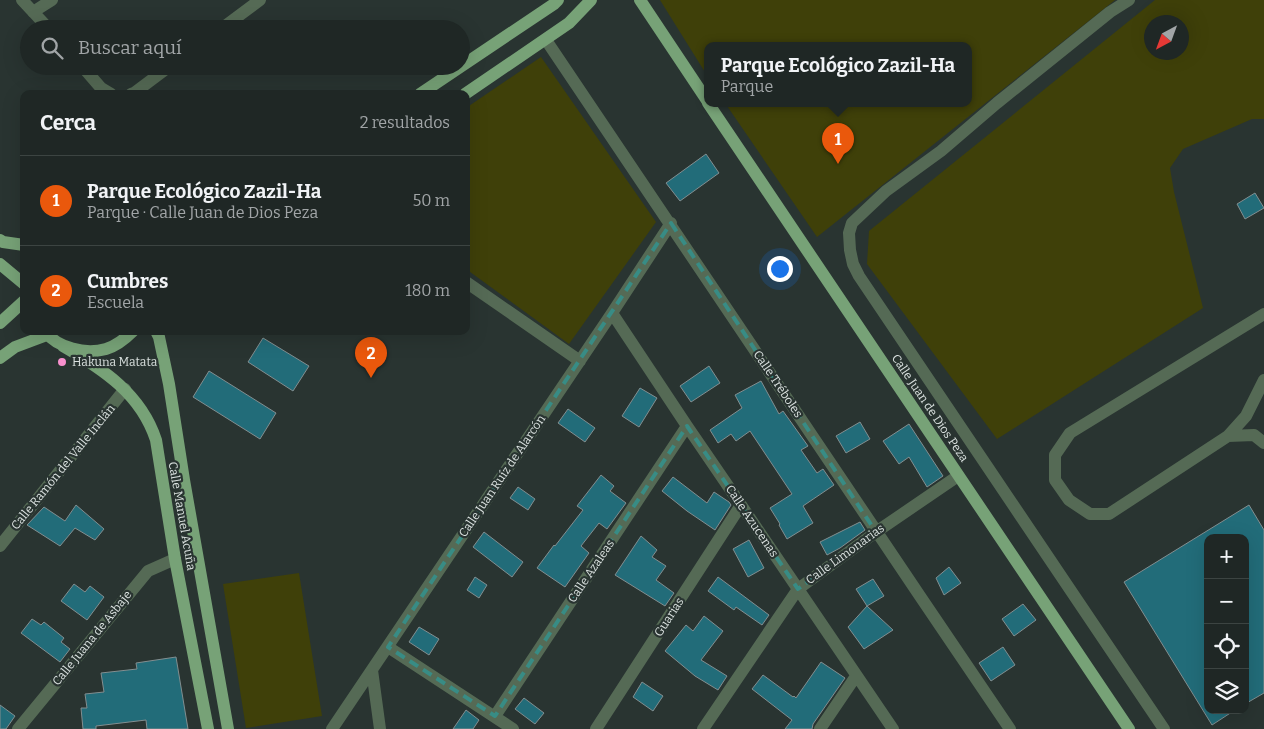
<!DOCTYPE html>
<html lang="es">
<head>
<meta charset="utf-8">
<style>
	body { margin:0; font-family:Bitter,serif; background:#2c3332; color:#f1f3f6 }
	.controls { position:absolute; right:15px; bottom:15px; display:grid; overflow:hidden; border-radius:10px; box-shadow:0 5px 20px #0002 }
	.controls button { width:45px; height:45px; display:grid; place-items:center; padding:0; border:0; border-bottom:1px solid #3c4442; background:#1f2725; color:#f1f3f6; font:25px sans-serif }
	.compass { position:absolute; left:1144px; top:15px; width:45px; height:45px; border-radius:50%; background:#1f2725; box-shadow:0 5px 20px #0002; rotate:221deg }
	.you { position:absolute; left:779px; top:268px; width:18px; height:18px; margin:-12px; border:4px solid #fff; border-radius:50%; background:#1a73e8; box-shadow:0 0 0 8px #1a73e833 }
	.badge { display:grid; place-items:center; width:32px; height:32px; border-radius:50%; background:#ea580c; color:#fff; font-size:16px; font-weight:700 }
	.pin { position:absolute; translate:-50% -41px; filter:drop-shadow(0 1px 2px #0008) }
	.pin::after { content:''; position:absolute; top:26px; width:18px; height:15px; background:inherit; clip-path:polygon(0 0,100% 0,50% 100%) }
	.popup { position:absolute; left:704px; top:42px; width:268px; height:65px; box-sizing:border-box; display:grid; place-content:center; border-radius:10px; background:#1f2725; filter:drop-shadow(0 1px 4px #0005); font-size:16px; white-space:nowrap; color:#a1a5a7 }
	.popup b { font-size:19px; color:#f1f3f6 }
	.popup::after { content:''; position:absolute; left:50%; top:100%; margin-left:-10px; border:10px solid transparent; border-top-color:#1f2725 }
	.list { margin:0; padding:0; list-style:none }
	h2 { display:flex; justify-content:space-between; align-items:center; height:65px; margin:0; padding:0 20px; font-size:21px }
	h2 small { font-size:16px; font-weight:400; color:#a1a5a7 }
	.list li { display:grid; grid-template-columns:32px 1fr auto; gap:15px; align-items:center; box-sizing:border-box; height:90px; padding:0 20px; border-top:1px solid #3c4442 }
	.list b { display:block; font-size:19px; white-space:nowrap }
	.list p { margin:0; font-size:16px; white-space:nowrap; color:#a1a5a7 }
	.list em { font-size:16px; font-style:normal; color:#a1a5a7 }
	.icon { flex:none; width:28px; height:28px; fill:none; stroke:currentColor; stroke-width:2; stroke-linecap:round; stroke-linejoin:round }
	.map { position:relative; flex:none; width:1264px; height:729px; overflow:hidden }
	.search { position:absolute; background:#1f2725; box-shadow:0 5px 20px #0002; left:20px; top:20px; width:450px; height:55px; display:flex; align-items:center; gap:12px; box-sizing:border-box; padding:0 18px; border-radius:28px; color:#a1a5a7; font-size:19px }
	.panel { position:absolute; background:#1f2725; box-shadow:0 5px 20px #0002; left:20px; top:90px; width:450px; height:245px; border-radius:10px }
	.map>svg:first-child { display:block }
	.green { fill:#3f4009; fill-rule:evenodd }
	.building { fill:#226c79; stroke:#828e90 }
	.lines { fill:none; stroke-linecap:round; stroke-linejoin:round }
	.minor { stroke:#556a55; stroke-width:12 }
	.major { stroke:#77a277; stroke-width:12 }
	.marked { fill:none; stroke:#388c85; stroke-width:4; stroke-dasharray:10 6; stroke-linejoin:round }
	.poi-dot { fill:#f790cd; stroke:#293431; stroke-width:2 }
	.labels { text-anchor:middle; stroke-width:4.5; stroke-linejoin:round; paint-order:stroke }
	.poi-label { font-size:12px; fill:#dbe2e0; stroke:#293431; text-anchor:start }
	.street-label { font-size:12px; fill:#dbe2e0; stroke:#293431 }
</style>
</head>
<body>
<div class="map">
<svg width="1264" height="729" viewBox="0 0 1264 729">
	<rect width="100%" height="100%" fill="#293431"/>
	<path class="green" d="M660 0H1115L817 237 725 103H968V45H708V77Z
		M1155 0H1264V119H1252L1183 149 1170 168 1174 192 1203 308 997 439 867 264 869 231ZM1152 22H1182V52H1152Z
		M541 57 656 222 569 344 466 269V108Z
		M299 573 322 716 246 728 223 584Z"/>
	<path class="building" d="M706 154 719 173 680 201 666 183Z
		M1255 193 1264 208 1245 219 1237 204Z
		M263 338 309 366 293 391 248 362Z
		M709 366 720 383 691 402 680 386Z
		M209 371 276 413 260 439 193 397Z
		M761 381 779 414 783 411 808 446 801 450 817 473 823 469 834 485 803 506 813 523 787 539 779 525 780 524 770 508 792 494 750 431 736 441 731 434 718 443 710 430 742 408 735 395Z
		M640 388 657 398 639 427 622 416Z
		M568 409 595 428 585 442 558 423Z
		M860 422 870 439 846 453 836 436Z
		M909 424 943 476 927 487 909 457 899 464 883 441Z
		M601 475 614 486 610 491 626 503 607 529 599 523 581 546 589 553 565 587 537 568 554 545 555 546 583 510 577 506Z
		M673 477 707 503 714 492 729 502 731 505 715 530 687 511 662 491Z
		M518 487 535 499 528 510 510 498Z
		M76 505 104 529 95 540 75 528 60 546 27 525 44 507 65 521Z
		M1249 505 1264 530V693L1245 704V538H1208V710H1235L1212 725 1124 582Z
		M860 522 865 530 840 548 827 555 820 542Z
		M484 532 523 562 512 577 473 547Z
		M641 536 657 550 652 557 666 566 656 580 674 593 665 606 615 575Z
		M749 540 764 568 748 577 733 549Z
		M949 567 961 583 944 595 936 578Z
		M475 577 487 585 479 598 467 590Z
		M718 577 769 615 762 625 736 607 734 610 708 591Z
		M873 579 884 596 867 606 856 589Z
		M74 584 85 592 90 586 104 597 87 620 61 601Z
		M1023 604 1036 620 1014 636 1002 619Z
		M867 606 893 630 864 649 848 627Z
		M704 616 723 631 701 660 727 676 718 690 695 676 665 651 686 625 693 631Z
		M32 619 41 625 44 622 64 638 61 642 70 649 60 662 21 633Z
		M419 627 439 639 429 655 409 642Z
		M1003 647 1015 665 991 681 979 663Z
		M176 657 188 729H147L146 720 96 726V729H83L81 708H87L85 694 104 692 101 673 137 669 136 663Z
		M821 662 845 678 813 724 812 729H785L792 720 752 689 763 675 793 697 794 696 796 698Z
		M642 682 663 696 653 711 633 697Z
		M524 698 544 713 535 724 515 709Z
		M0 705 15 716 6 729H0Z
		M466 710 479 720 473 729H453Z"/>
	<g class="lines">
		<path class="minor" d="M22 0 49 29
			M1129 0 1110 12 997 103 941 151 886 191 852 223 849 233 850 250 853 264 859 276 1164 729
			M33 12 52 0
			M221 29 260 0
			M546 40C702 268 854 500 1010 729
			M82 66 101 88 111 94
			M131 94 134 93 170 66
			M466 282 580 361
			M612 313 687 426 741 505 893 729
			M1264 314 1070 433 1055 455V480L1069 500 1090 514H1109L1228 436 1254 435 1264 443
			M1228 436 1246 416 1264 380
			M0 546 125 389
			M388 647 513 729
			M372 670 380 729
			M495 716 687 426
			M18 729 148 571 175 559
			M332 729 612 313 671 223
			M596 729 741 505
			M703 729 798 589 876 532 958 476
			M820 729 856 676"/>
		<path class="major" d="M640 0 708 102
			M420 94 554 4 558 0
			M465 94 569 23 591 0
			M708 103 1129 729
			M0 240 3 242 24 245
			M0 264 24 284
			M0 323 24 301
			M44 331C58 348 85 355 106 349 116 346 125 339 133 331
			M156 331 159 337 169 384 184 480 228 729
			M63 346C103 369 141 394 156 440L175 559 208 729
			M0 358 15 347 47 335"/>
	</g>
	<path class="marked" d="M671 223 876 532 798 589 687 426 495 716 388 647Z"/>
	<circle class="poi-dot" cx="62" cy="362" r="5"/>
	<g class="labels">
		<g class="poi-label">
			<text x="72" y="366">Hakuna Matata</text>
		</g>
		<g class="street-label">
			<text transform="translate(778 384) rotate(56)" y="4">Calle Tréboles</text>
			<text transform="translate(930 408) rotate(56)" y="4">Calle Juan de Dios Peza</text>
			<text transform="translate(63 467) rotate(-51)" y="4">Calle Ramón del Valle Inclán</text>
			<text transform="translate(502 476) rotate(-56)" y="4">Calle Juan Ruíz de Alarcón</text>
			<text transform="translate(182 516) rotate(80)" y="4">Calle Manuel Acuña</text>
			<text transform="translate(752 521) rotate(56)" y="4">Calle Azucenas</text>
			<text transform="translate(845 554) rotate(-36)" y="4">Calle Limonarias</text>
			<text transform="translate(591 571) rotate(-56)" y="4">Calle Azaleas</text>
			<text transform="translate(669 617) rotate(-57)" y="4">Guarias</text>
			<text transform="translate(92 638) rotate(-51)" y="4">Calle Juana de Asbaje</text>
		</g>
	</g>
</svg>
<div class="controls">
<button>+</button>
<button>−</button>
<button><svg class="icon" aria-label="locate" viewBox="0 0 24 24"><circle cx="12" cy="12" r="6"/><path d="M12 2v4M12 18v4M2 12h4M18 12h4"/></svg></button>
<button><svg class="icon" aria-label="layers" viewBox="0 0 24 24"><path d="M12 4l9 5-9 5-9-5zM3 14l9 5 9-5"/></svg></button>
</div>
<svg class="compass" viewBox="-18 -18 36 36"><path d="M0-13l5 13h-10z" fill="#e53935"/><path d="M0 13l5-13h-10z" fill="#a1a5a7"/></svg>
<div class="you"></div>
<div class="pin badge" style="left:838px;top:164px">1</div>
<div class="popup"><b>Parque Ecológico Zazil-Ha</b>Parque</div>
<div class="pin badge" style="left:371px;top:378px">2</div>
<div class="search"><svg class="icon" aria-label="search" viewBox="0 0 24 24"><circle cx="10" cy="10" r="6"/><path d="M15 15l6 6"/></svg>Buscar aquí</div>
<section class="panel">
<h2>Cerca<small>2 resultados</small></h2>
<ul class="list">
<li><span class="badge">1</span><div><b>Parque Ecológico Zazil-Ha</b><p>Parque · Calle Juan de Dios Peza</p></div><em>50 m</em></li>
<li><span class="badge">2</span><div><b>Cumbres</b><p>Escuela</p></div><em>180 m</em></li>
</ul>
</section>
</div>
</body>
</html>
